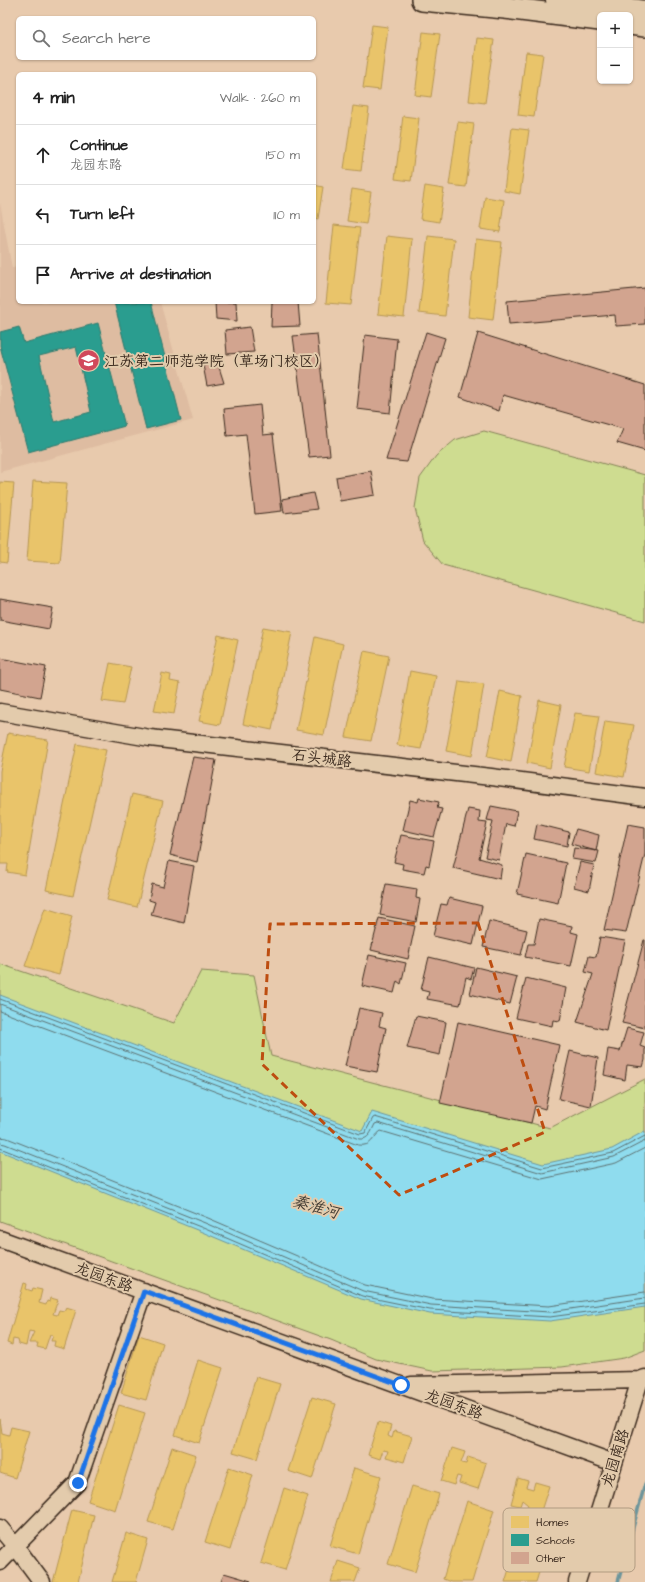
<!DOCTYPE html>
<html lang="en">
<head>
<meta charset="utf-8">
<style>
	body { margin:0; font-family:"Architects Daughter","LXGW WenKai TC",sans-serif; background:#f2f2f2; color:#222 }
	.controls { position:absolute; right:12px; top:12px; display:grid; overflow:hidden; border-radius:6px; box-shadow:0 1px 3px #0004 }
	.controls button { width:36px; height:36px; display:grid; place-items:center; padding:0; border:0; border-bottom:1px solid #e0e0e0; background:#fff; color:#222; font:20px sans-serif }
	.stop { position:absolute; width:12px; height:12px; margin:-9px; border:3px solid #1a73e8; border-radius:50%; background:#fff }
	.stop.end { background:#1a73e8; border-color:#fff; box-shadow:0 1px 4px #0008 }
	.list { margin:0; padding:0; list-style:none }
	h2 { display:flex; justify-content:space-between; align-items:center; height:52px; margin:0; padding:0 16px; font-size:17px }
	h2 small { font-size:13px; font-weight:400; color:#767676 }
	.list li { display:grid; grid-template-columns:26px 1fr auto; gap:12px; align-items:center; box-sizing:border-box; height:60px; padding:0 16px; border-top:1px solid #e0e0e0 }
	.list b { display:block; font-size:15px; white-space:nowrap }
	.list p { margin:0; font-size:13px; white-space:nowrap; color:#767676 }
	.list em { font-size:13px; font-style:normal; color:#767676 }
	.icon { flex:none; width:22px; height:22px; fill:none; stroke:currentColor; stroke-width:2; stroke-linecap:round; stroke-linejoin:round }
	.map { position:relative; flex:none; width:645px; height:1582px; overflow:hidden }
	.search { position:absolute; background:#fff; box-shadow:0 1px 3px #0004; left:16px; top:16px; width:300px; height:44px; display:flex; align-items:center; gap:10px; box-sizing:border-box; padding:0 14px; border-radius:6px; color:#767676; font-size:15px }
	.panel { position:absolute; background:#fff; box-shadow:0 1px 3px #0004; left:16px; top:72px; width:300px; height:232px; border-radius:6px }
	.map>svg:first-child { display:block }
	.built { fill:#debca1 }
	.green { fill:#cedc90; stroke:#848357 }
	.water { fill:#8fdcee; stroke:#6d959b }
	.homes { fill:#e9c46a; stroke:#b59653 }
	.schools { fill:#2a9d8f; stroke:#2f7a6d; fill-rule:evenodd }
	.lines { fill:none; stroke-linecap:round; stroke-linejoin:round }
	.shore { stroke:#5d7171; stroke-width:1 }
	.stream { stroke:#6d959b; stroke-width:3.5 }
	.building { fill:#d2a48f; stroke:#3b2a1e }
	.minor-casing { stroke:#3b2a1e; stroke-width:19 }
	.major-casing { stroke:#3b2a1e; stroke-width:24 }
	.highway-casing { stroke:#3b2a1e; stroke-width:25 }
	.minor { stroke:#e3cbac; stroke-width:16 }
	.major { stroke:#e3cbac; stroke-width:21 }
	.highway { stroke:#e3cbac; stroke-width:22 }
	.route { stroke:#1a73e8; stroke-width:5 }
	.marked { fill:none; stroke:#bd4d10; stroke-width:3; stroke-dasharray:8 5; stroke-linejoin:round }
	.labels { text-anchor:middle; stroke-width:4; stroke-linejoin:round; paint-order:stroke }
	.poi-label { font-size:15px; fill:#3b2a1e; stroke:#e3cbac; text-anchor:start }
	.street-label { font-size:15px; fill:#3b2a1e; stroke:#e3cbac }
	.water-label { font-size:16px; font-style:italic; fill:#433c33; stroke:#e3cbac }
	.key { fill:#e3cbac; stroke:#b19b81; stroke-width:1 }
	.key-label { font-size:11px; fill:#3b2a1e }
</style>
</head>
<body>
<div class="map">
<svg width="645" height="1582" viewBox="0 0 645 1582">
	<rect width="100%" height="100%" fill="#e8caad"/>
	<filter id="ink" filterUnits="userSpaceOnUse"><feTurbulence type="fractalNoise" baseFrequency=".025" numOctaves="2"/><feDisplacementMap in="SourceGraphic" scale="8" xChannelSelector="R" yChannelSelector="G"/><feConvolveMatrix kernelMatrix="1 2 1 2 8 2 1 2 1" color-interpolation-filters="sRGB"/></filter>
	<g filter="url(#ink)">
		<path class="built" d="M0 203 12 268 18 267V302H160L193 420 0 472Z"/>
		<path class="green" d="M484 431 645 475V621L443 565 423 541 415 508 420 478 436 456 455 440Z
			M0 964 174 1023 201 971 254 975 271 1056 550 1128 645 1079V1350L624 1358 562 1367 432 1371 376 1359 331 1340 0 1221Z"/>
		<path class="water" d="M0 995 362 1131 372 1112 543 1164 612 1149 645 1131V1307L550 1321 430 1314 361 1299 202 1232 0 1151Z"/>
		<path class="homes" d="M372 25 388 27 380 90 363 88Z
			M423 32 440 34 431 97 415 95Z
			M477 38 494 40 485 103 469 101Z
			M526 52 543 54 534 117 518 115Z
			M353 106 369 108 361 171 344 169Z
			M403 116 419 118 411 181 395 179Z
			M458 122 474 124 466 187 449 185Z
			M512 128 529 130 520 194 504 191Z
			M314 185 323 187 318 219 314 218Z
			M425 186 444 189 439 222 420 219Z
			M352 189 371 192 366 224 347 221Z
			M485 197 504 200 500 232 480 229Z
			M334 225 360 228 351 305 326 303Z
			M387 236 412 239 404 317 378 314Z
			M428 236 454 239 445 316 419 313Z
			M476 239 502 242 493 320 468 317Z
			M33 481 67 483 60 563 27 561Z
			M0 482 14 483 7 563 0 562Z
			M263 627 292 632 272 730 243 724Z
			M218 635 238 640 220 725 199 721Z
			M315 637 343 644 324 735 296 730Z
			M364 651 389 656 371 741 346 737Z
			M110 663 131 667 123 704 102 701Z
			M410 671 436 676 421 749 397 745Z
			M162 673 171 675 170 681 180 683 174 714 154 711Z
			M459 681 484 684 472 756 446 751Z
			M500 691 522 696 511 762 487 757Z
			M539 700 561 705 550 768 527 763Z
			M575 713 599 716 589 771 564 767Z
			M605 721 634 725 624 777 596 772Z
			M8 733 48 740 25 875 7 872 8 864H0V771Z
			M77 744 106 750 73 896 46 890Z
			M132 794 163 801 137 907 107 900Z
			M45 908 72 916 59 975 25 966Z
			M24 1283 27 1284 26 1289 32 1291 33 1288 42 1290 39 1303 46 1305 47 1301 50 1302 51 1298 58 1300 53 1314 57 1315 59 1310 64 1311 66 1307 76 1310 64 1349 54 1346 55 1341H51L53 1335 50 1334 45 1349 37 1347 38 1343H29L34 1332 29 1331 26 1346 19 1344 18 1340 13 1339 12 1345 7 1343Z
			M139 1335 163 1343 146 1400 121 1393Z
			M198 1360 223 1368 199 1443 175 1435Z
			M256 1377 280 1384 257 1459 233 1452Z
			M312 1397 336 1404 312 1479 288 1471Z
			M119 1405 145 1413 115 1510 88 1501Z
			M0 1419 2 1433 9 1435 11 1427 29 1431 15 1478 0 1473Z
			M378 1422 391 1426 388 1436 392 1438 394 1431 412 1436 404 1462 386 1457 388 1451 383 1450 380 1459 368 1455Z
			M172 1447 196 1455 173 1529 148 1522Z
			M452 1448 465 1452 461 1463 466 1464 468 1457 486 1463 478 1489 459 1483 461 1477 457 1476 454 1485 441 1481Z
			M229 1467 253 1475 230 1550 205 1542Z
			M354 1468 381 1476 358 1554 330 1546Z
			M518 1478 528 1481 526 1487 533 1489 535 1482 549 1486 540 1514 526 1510 528 1505 522 1500 520 1506 511 1504Z
			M412 1486 439 1494 415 1572 388 1564Z
			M284 1488 308 1496 285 1570 261 1563Z
			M467 1501 494 1510 472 1582H451L443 1579Z
			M72 1510 94 1515 78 1582H53Z
			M524 1522 552 1531 536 1582H505Z
			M126 1533 148 1540 136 1582H112Z
			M338 1561 360 1568 355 1582H331Z"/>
		<path class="schools" d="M114 302H151L181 420 146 429Z
			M98 323 125 426 28 452 0 346V332L19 327 24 343ZM76 347 91 412 54 422 39 356Z"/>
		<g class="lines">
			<path class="shore" d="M0 999 360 1134 365 1133 373 1118 375 1117 542 1168 613 1153 645 1136
				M0 1004 359 1139C369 1140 371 1132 375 1124L378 1123 542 1173 614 1157 645 1141
				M0 1011 358 1145C373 1147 372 1137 381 1131L542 1179 616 1163 645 1148
				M0 1137 7 1138 208 1218 365 1285 432 1299 549 1306 645 1292
				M0 1143 5 1144 205 1223 363 1291 431 1305 550 1312 645 1298
				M0 1148 203 1228 362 1296 430 1310 550 1317 645 1304"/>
			<path class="stream" d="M618 1582 645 1484"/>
		</g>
		<path class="building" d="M645 288V324L616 326 615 315 509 324 507 301Z
			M215 302H236L237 321 216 319Z
			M272 302H298L300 326 271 327Z
			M250 327 254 352 227 354 225 330Z
			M426 332 445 338 407 462 386 460Z
			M478 333 645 385V451L617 443 623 429 503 395 499 411 460 397Z
			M317 334 330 455 309 457 293 336Z
			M365 335 397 339 390 413 357 409Z
			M217 361 224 383 207 386 203 365Z
			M260 405 263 435 273 434 282 511 255 514 246 434 227 436 224 409Z
			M371 471 375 495 340 501 336 477Z
			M313 493 317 509 284 513 282 499Z
			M0 599 53 608 49 629 0 620Z
			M0 658 46 667 40 697 0 689Z
			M193 757 216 760 197 862 170 855Z
			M419 798 439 802 437 808 442 809 434 837 403 830 410 800 418 802Z
			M491 806 517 811 514 826 506 824 499 860 485 857 493 821 487 820Z
			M468 809 480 811 479 822 487 823 479 858 502 865 500 879 453 868Z
			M537 824 569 832 567 846 534 839Z
			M628 824 645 827V854L626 933 604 930Z
			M576 829 599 835 596 851 571 844Z
			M401 835 434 841 429 866 426 865 424 873 402 869 403 864 394 862Z
			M574 848 599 851 596 863 572 859Z
			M526 854 566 863 558 903 517 894Z
			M169 861 194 866 184 923 151 915 155 902 149 900 152 884 163 887Z
			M580 862 594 865 589 891 574 887Z
			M386 884 417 889 416 898 420 899 416 922 380 915Z
			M449 898 482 906 473 945 433 936 441 904 447 905Z
			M379 918 415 926 408 959 371 950Z
			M539 919 572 926 571 932 578 934 571 966 525 957 528 944H534Z
			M489 921 527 930 521 955 483 947Z
			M600 937 625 941 606 1030 577 1022 593 974 585 972 589 956 596 957Z
			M644 940H645V1028L622 1023Z
			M369 955 406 963 401 984 397 981 394 993 362 986Z
			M429 957 474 968 471 979 466 977 460 1005 427 999 429 992 421 990Z
			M476 967 517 977 510 1004 470 994Z
			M526 978 566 988 560 1021 553 1020 552 1026 516 1018Z
			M359 1008 382 1013 379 1026 386 1028 377 1072 345 1066Z
			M416 1016 446 1022 440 1055 407 1048Z
			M458 1022 559 1045 545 1109 535 1106 531 1123 440 1103Z
			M627 1028 644 1032 640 1046 645 1048V1060L643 1067 627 1065 625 1080 604 1075 608 1049 620 1051Z
			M570 1051 598 1058 591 1106 559 1099Z
			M224 1573 251 1581 250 1582H221Z"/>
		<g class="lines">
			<defs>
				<path id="minor" d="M0 712 150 738 491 777 645 797
					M0 1239 614 1463
					M411 1385 640 1380 645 1378
					M0 1528 16 1547 42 1582
					M0 1562 77 1483 144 1291
					M577 1582 640 1380"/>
				<path id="major" d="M422 0 505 8 600 20
					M630 24 645 26"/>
				<path id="highway" d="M557 0 645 12"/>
			</defs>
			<use href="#minor" class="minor-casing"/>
			<use href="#major" class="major-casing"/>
			<use href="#highway" class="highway-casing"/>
			<use href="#minor" class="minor"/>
			<use href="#major" class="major"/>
			<use href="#highway" class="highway"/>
		</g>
	</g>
	<g class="lines" filter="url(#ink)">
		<path class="route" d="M78 1483 144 1291 401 1385"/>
	</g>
	<path class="marked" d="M478 923 545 1132 399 1195 262 1064 270 924Z"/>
	<defs>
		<symbol id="university-disc" viewBox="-11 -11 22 22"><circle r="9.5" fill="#d1495b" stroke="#e3cbac"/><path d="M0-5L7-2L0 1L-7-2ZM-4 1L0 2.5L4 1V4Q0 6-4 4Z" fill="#fff"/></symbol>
	</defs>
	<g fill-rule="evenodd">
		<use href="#university-disc" x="76" y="348" width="25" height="25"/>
	</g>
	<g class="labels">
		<g class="poi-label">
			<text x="104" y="366">江苏第二师范学院（草场门校区）</text>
		</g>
		<g class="street-label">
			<text transform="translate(322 758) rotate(7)" y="5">石头城路</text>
			<text transform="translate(104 1277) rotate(20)" y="5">龙园东路</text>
			<text transform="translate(454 1404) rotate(20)" y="5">龙园东路</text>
			<text transform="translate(615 1458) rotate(-73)" y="5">龙园南路</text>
		</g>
		<g class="water-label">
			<text transform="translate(316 1206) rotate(16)" y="6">秦淮河</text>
		</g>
	</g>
	<rect x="503" y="1508" width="132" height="64" rx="6" class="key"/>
	<rect x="511" y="1516" width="18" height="12" fill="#e9c46a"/>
	<rect x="511" y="1534" width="18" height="12" fill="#2a9d8f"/>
	<rect x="511" y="1552" width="18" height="12" fill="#d2a48f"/>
	<g class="key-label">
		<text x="536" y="1526">Homes</text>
		<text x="536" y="1544">Schools</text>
		<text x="536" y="1562">Other</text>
	</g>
</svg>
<div class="controls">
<button>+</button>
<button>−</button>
</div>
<div class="stop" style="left:401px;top:1385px"></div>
<div class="stop end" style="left:78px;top:1483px"></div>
<div class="search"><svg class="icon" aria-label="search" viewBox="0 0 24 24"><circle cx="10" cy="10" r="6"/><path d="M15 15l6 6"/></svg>Search here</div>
<section class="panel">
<h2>4 min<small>Walk · 260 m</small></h2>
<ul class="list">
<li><svg class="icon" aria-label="ahead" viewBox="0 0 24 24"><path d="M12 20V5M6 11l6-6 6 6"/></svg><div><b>Continue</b><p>龙园东路</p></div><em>150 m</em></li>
<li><svg class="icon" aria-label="left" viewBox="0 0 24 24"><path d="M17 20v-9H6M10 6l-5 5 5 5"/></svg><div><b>Turn left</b></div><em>110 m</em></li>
<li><svg class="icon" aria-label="arrive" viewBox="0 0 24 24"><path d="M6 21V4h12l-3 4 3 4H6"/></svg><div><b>Arrive at destination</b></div></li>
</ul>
</section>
</div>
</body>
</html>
